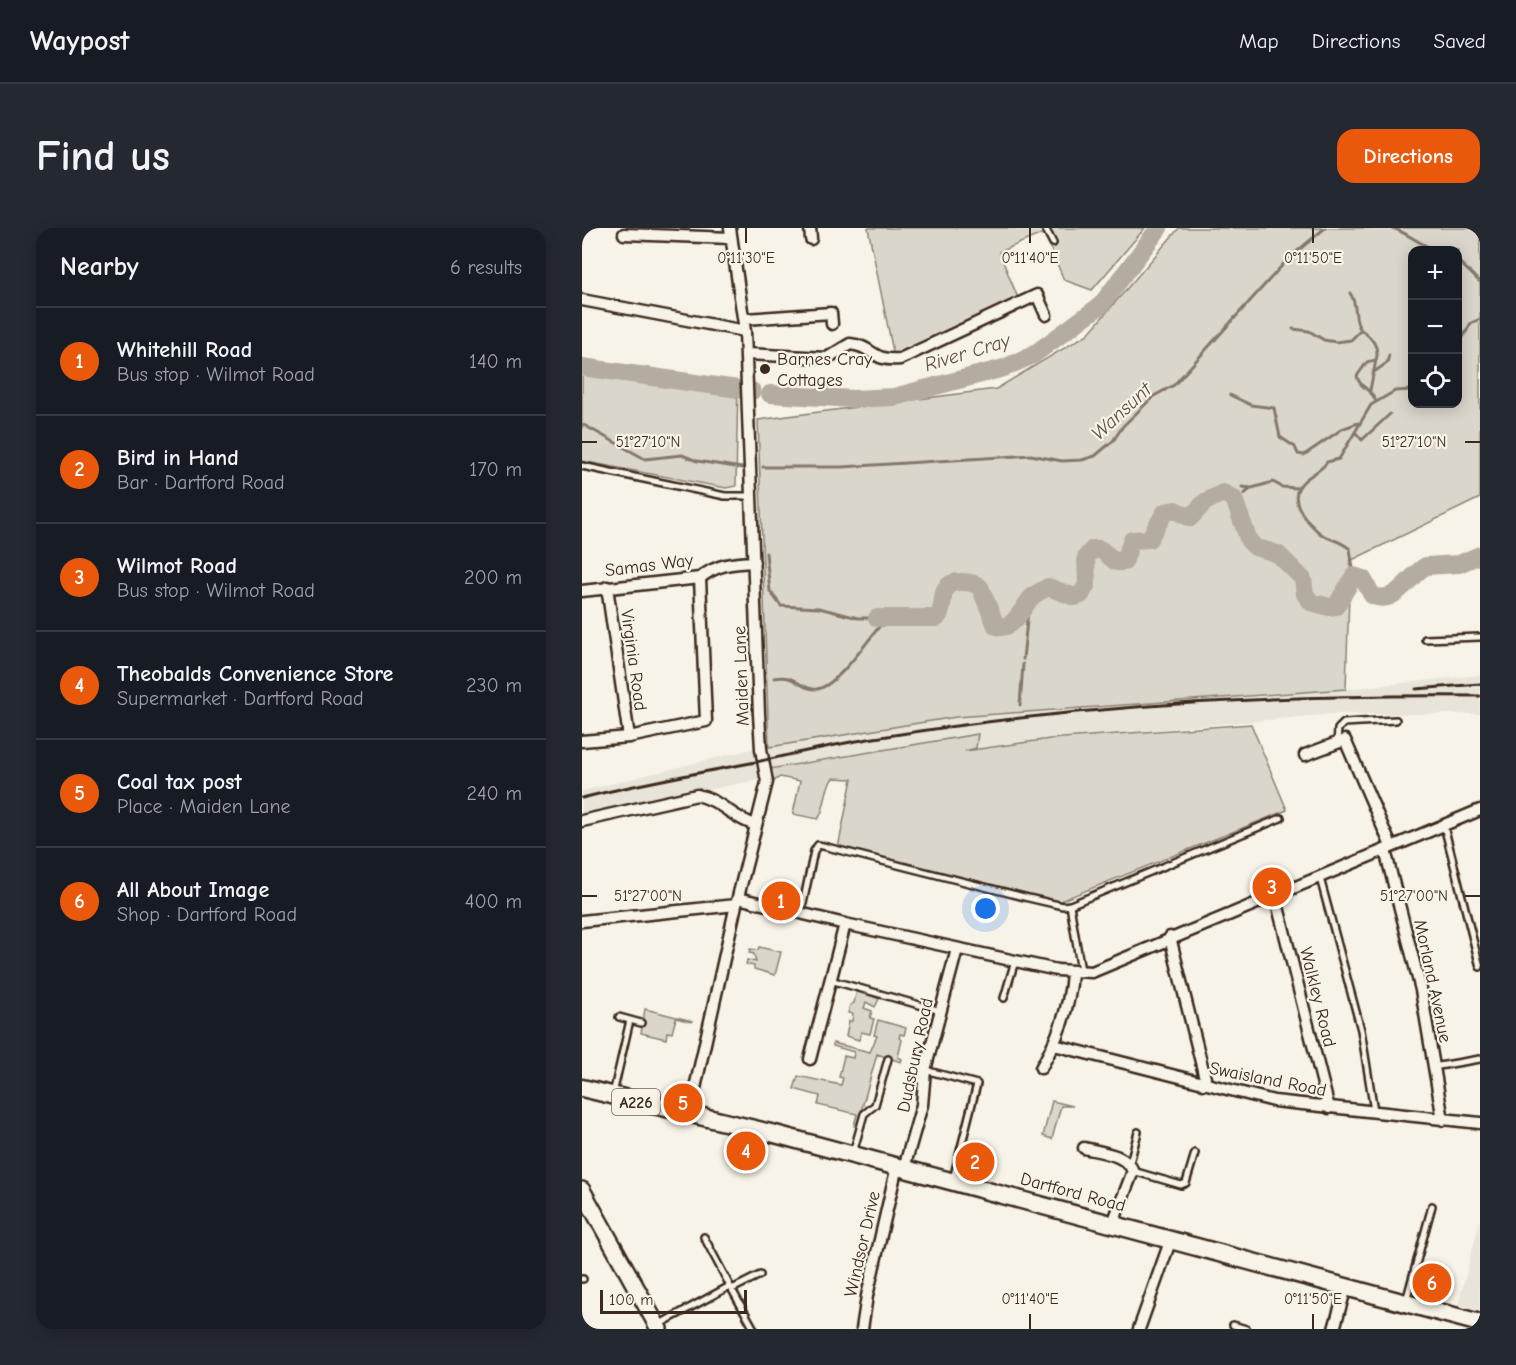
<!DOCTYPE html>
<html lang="en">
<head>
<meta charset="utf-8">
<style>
	body { margin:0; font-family:"Comic Neue",sans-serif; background:#242831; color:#f1f3f6 }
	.controls { position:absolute; right:18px; top:18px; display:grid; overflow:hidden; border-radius:12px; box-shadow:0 3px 15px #0003 }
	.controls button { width:54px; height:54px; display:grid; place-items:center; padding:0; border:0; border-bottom:2px solid #363941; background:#171b24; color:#f1f3f6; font:30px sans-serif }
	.scale { position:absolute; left:18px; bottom:15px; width:147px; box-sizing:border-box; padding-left:6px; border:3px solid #3b2a1e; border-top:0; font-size:16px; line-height:21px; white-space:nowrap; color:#3b2a1e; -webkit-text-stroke:4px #f7f3e8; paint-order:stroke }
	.you { position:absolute; left:404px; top:681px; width:21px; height:21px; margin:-15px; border:4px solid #fff; border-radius:50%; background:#1a73e8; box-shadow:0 0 0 9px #1a73e833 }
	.badge { display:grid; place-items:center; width:39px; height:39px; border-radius:50%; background:#ea580c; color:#fff; font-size:20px; font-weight:700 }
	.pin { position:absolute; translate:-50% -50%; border:3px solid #fff; box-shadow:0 2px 6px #0006 }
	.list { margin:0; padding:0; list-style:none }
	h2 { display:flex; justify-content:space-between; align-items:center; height:78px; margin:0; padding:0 24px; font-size:26px }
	h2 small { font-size:20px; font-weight:400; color:#9ea1a6 }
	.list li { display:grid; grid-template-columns:39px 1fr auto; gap:18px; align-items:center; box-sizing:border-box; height:108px; padding:0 24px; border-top:2px solid #363941 }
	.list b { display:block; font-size:22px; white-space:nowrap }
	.list p { margin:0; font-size:20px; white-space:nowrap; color:#9ea1a6 }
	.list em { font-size:20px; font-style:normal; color:#9ea1a6 }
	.icon { flex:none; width:33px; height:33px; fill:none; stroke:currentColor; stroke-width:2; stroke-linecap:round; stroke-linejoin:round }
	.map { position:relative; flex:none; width:898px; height:1101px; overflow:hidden; border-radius:18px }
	header { display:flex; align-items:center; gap:36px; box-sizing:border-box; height:84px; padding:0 30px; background:#171b24; border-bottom:2px solid #363941 }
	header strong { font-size:28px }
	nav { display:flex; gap:33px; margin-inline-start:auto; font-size:21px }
	.intro { display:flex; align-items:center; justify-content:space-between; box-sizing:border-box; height:144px; padding:0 36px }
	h1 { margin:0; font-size:42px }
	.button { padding:15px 27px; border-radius:18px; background:#ea580c; color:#fff; font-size:21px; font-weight:700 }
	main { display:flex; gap:36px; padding:0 36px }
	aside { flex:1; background:#171b24; border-radius:18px; box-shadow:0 3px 15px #0003 }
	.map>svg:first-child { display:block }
	.built { fill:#e9e4d9 }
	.green { fill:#dbd6cb; stroke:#8b8074; stroke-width:1.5; fill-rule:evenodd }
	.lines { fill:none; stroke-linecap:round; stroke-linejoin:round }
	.stream { stroke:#84786c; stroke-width:3 }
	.river { stroke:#b4aca0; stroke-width:18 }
	.lane-casing { stroke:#3b2a1e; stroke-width:10 }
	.street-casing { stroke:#3b2a1e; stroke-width:15 }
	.secondary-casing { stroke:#3b2a1e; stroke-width:20 }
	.primary-casing { stroke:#3b2a1e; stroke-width:21 }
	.lane { stroke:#f7f3e8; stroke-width:5 }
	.street { stroke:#f7f3e8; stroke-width:10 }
	.secondary { stroke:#f7f3e8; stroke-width:15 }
	.primary { stroke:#f7f3e8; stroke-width:16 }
	.rail { stroke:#3b2a1e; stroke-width:3 }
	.ticks { fill:none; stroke:#3b2a1e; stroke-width:2 }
	.poi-dot { fill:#3b2a1e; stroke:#f7f3e8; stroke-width:2 }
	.labels { text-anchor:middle; stroke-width:4.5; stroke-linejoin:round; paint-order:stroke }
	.shield { fill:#f7f3e8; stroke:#73665b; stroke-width:1.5 }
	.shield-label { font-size:16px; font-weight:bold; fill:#3b2a1e }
	.poi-label { font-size:18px; fill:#3b2a1e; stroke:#f7f3e8; text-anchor:start }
	.street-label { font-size:18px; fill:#3b2a1e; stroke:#f7f3e8 }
	.water-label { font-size:20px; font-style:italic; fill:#5f5145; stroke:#f7f3e8 }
	.ticks-label { font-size:15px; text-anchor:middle; fill:#3b2a1e; stroke:#f7f3e8; stroke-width:4.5; stroke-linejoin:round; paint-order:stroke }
</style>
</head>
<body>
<header>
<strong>Waypost</strong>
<nav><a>Map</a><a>Directions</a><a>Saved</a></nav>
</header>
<div class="intro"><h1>Find us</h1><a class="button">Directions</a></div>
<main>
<aside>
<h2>Nearby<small>6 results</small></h2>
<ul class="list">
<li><span class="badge">1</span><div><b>Whitehill Road</b><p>Bus stop · Wilmot Road</p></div><em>140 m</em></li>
<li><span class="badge">2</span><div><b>Bird in Hand</b><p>Bar · Dartford Road</p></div><em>170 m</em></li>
<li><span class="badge">3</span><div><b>Wilmot Road</b><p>Bus stop · Wilmot Road</p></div><em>200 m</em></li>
<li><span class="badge">4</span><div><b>Theobalds Convenience Store</b><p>Supermarket · Dartford Road</p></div><em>230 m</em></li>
<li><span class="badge">5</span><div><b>Coal tax post</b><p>Place · Maiden Lane</p></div><em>240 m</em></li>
<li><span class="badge">6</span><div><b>All About Image</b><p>Shop · Dartford Road</p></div><em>400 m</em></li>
</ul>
</aside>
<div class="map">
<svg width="898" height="1101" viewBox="0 0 898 1101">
	<rect width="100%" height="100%" fill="#f7f3e8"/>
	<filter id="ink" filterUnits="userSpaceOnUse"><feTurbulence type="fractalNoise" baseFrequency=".0167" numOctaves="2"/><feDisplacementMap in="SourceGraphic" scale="12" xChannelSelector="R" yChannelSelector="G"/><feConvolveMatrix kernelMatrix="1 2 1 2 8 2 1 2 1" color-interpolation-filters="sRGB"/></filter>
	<g filter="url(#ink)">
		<path class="built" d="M898 447V486H752L467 511 175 552 0 587V563L174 520 374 489 764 461Z
			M898 992V1083L876 1077Z"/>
		<path class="green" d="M286 0H563L510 62 482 52 462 5 417 24 436 70 312 129Z
			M597 0H898V270L768 333 764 461 374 489 187 519 176 192 414 161 506 106ZM830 22H876V176H830Z
			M0 135 156 153 154 258 144 260 0 233Z
			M669 496 705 582 478 673 256 620 270 551 251 550C241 562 245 579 236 591L211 586 218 553 198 549 192 553 187 541 396 506 394 520 383 523 468 511Z
			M177 719 199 724 193 747 172 741V738L164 736 165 732 174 734 172 726 167 725 168 721 176 722Z
			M268 759 297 771 293 779 284 774 282 780 290 783 288 790 292 791 288 806 279 804 277 812 264 808 267 793H270L271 786 266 785 268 777 272 775 275 762Z
			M63 781 110 793 109 794 94 790 90 805 85 804 84 811 59 805Z
			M296 792 324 800 322 807 318 806 317 810 320 812 316 829 320 831 319 834 295 826 275 898H272L275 886 236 877 238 868 212 861 216 848 259 857 261 850 257 849 262 828 271 830 272 824 251 818V815L288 824 295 808 292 807Z
			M470 873 491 878H479L470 911 461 908Z"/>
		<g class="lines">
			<path class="stream" d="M810 0C827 5 838 18 855 22
				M876 33 898 54
				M768 65C777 78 770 90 779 102
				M711 101 727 103 742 112 754 114 769 112 779 102C790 109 798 120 794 132L785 134 775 148C777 160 791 162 793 172
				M876 118 889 95 898 91
				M792 144 805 135 807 127
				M788 162 794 132
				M648 167 669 177 692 180 698 209 713 219 716 226 722 227 760 201 776 195
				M0 196 63 231 100 227 115 233 160 240
				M774 205 780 212 808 186
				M181 239H260L449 227 480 233 500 232 513 228 531 213 541 198 572 168 592 157 706 31 743 0
				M660 259 670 260 691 254 700 259 716 260
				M662 266 670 260
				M184 325 188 363 199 378 237 380 276 390H295
				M771 340 768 321C756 311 747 312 739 306 727 296 707 275 717 259 724 247 738 245 745 234L757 231 789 177 813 163 830 162
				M441 431 447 373
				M192 450C214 446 213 458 231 461 251 465 288 409 301 394L306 391
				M438 477 441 436"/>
			<path class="river" d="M0 139 170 163
				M188 166 272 171 312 169 422 140 451 127 519 77 577 0
				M295 390H355C366 377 353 354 379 354 387 354 393 355 398 359L414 398C432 404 440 379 450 369 454 365 461 362 466 359L493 369 499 367 505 356 504 329 511 321H518L534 334H542L550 312 567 311 583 284 593 282 608 290 623 274 641 265 652 271 667 313 673 319 696 326 721 351 723 366 729 374 747 379 754 378 772 348 781 351 790 367C813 379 827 347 844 338L877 336 898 327"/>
			<defs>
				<path id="lane" d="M463 0 471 15
					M0 238 143 268H169
					M843 411 898 409
					M755 515 756 501 762 495 814 492
					M862 598 898 739
					M738 650 779 802 792 883
					M488 677 699 590
					M219 685 232 623 236 617 241 618 442 669 481 678 488 677 499 743
					M248 752 359 783
					M422 770 433 733
					M37 789 59 795
					M851 839 898 831
					M343 842 395 856 371 951
					M31 866 48 792
					M271 925 282 886 293 877 306 831
					M548 935 556 904
					M551 943 599 957 604 955 613 925
					M122 1009 148 1058
					M0 1051H1
					M150 1061 178 1047
					M824 1073 850 978
					M76 1097 148 1058 172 1101
					M651 1097 664 1101"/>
				<path id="street" d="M228 0 229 11
					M42 6 149 10
					M0 72 163 103
					M163 91 249 85 250 96
					M165 126 245 130 268 116C291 118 290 134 318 131L455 67 464 87
					M25 359 47 509
					M0 363 118 350C135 336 151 335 172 334
					M0 513 47 509 124 493 118 350
					M723 527 763 512 809 618
					M0 593 115 567C139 572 151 591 174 597
					M803 622 839 762 861 892
					M693 667 747 880
					M156 670 263 696 475 742 510 744 898 582
					M0 693 154 677
					M588 709 623 850 621 856
					M472 817 692 873 898 895
					M228 831 263 696
					M459 840C475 812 488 778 490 745
					M107 887 154 677 185 554 179 521 177 486 163 103 148 0
					M502 920C518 924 544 926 551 943L531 995
					M322 940 340 877 343 842 375 721
					M280 1101 285 1068 315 938
					M557 1101 589 1011
					M752 1101 764 1059"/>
				<path id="secondary" d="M0 962 77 1101"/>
				<path id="primary" d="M0 860 193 906 898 1095"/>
			</defs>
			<use href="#lane" class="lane-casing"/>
			<use href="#street" class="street-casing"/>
			<use href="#secondary" class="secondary-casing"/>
			<use href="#primary" class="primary-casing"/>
			<use href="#lane" class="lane"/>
			<use href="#street" class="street"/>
			<use href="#secondary" class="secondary"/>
			<use href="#primary" class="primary"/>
			<path class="rail" d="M834 461 898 456
				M0 570C58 555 116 545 174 534 216 525 257 515 299 509 497 477 698 466 898 468"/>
		</g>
	</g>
	<path class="ticks" d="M164 0V15M448 0V15M731 0V15M0 214H15M883 214H898M0 668H15M883 668H898M448 1086V1101M731 1086V1101"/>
	<circle class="poi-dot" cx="183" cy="141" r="6"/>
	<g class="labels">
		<rect class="shield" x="30" y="861" width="48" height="26" rx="4.5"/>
		<g class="shield-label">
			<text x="54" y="880">A226</text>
		</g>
		<g class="poi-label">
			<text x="195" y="137">Barnes Cray<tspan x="195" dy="21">Cottages</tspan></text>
		</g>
		<g class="street-label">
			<text transform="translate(67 337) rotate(-7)" y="6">Samas Way</text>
			<text transform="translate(52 432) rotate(82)" y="6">Virginia Road</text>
			<text transform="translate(159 448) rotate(-92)" y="6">Maiden Lane</text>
			<text transform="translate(851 753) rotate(78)" y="6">Morland Avenue</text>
			<text transform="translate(736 769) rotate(76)" y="6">Walkley Road</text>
			<text transform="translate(333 827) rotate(-78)" y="6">Dudsbury Road</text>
			<text transform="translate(686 851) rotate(11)" y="6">Swaisland Road</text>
			<text transform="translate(491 964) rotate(15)" y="6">Dartford Road</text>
			<text transform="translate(280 1016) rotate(-77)" y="6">Windsor Drive</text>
		</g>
		<g class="water-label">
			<text transform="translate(385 124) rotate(-17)" y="7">River Cray</text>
			<text transform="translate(539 183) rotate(-43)" y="7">Wansunt</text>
		</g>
	</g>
	<g class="ticks-label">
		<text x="164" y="35">0°11'30"E</text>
		<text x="448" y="35">0°11'40"E</text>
		<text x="731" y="35">0°11'50"E</text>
		<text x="66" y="219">51°27'10"N</text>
		<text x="832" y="219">51°27'10"N</text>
		<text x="66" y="673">51°27'00"N</text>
		<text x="832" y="673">51°27'00"N</text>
		<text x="448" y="1076">0°11'40"E</text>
		<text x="731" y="1076">0°11'50"E</text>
	</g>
</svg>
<div class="controls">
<button>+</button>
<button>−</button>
<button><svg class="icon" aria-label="locate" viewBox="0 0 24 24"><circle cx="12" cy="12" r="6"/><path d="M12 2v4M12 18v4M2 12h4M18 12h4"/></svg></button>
</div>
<div class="scale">100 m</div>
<div class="you"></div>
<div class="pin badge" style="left:199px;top:673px">1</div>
<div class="pin badge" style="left:393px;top:934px">2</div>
<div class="pin badge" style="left:690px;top:659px">3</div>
<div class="pin badge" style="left:164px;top:923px">4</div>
<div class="pin badge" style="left:101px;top:875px">5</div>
<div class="pin badge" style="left:850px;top:1055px">6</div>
</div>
</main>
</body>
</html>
